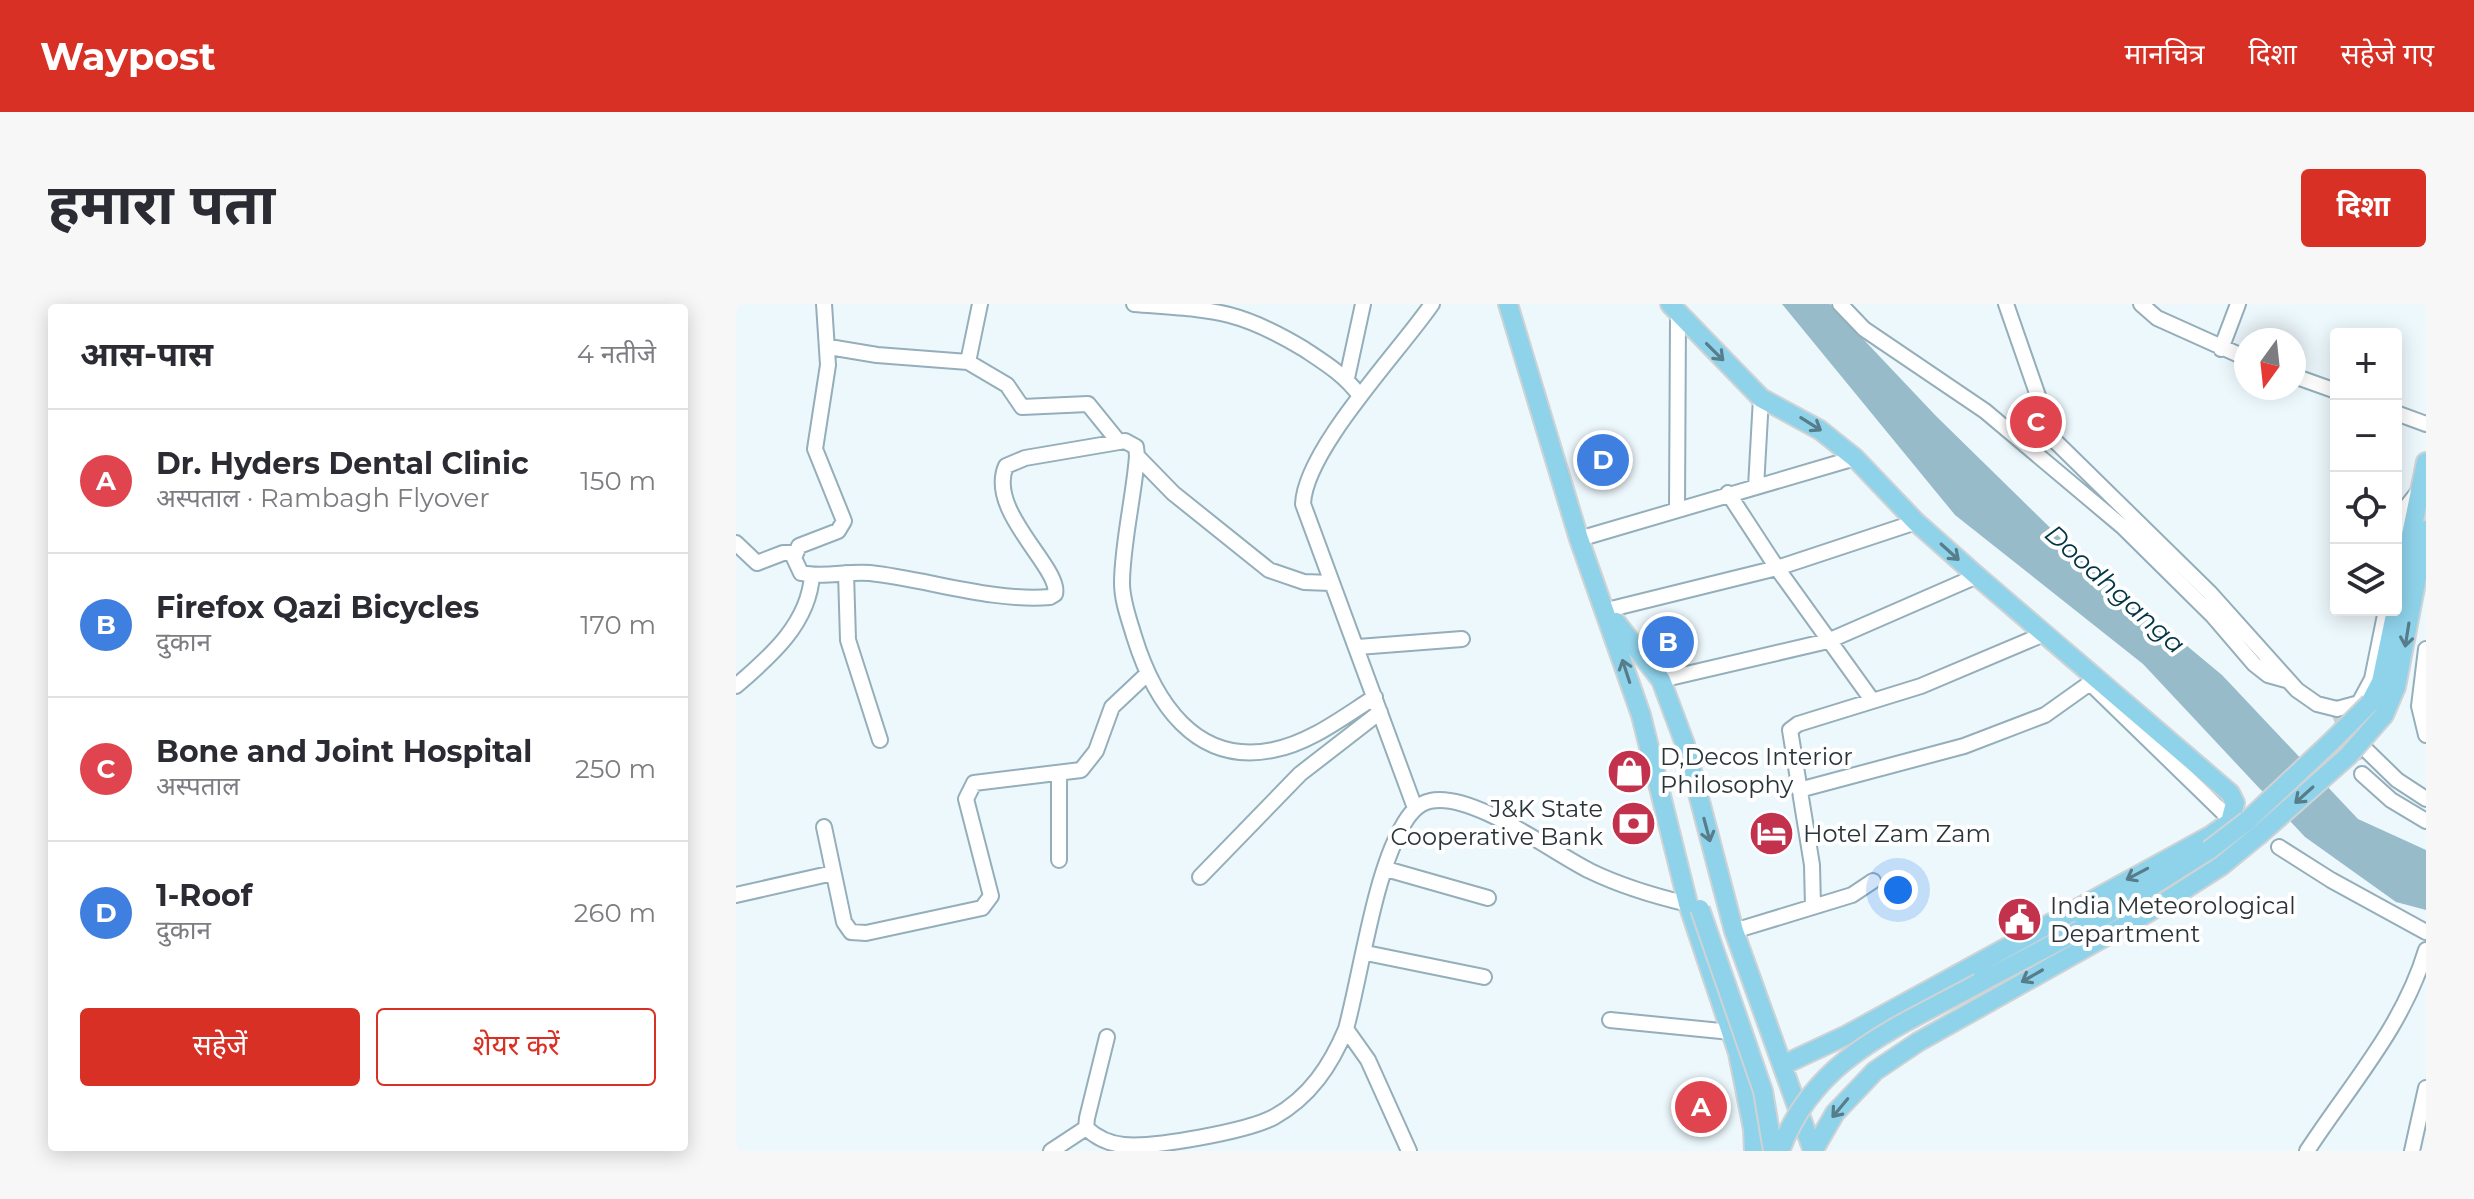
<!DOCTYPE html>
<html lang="hi">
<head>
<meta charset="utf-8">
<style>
	body { margin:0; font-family:Montserrat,"Noto Sans Devanagari",sans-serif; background:#f7f7f7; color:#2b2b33 }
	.controls { position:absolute; right:24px; top:24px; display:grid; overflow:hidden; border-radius:8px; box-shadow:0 4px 20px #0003 }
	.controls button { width:72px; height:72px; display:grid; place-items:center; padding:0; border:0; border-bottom:2px solid #e1e1e2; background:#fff; color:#2b2b33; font:40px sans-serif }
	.compass { position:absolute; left:1498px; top:24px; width:72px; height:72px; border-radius:50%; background:#fff; box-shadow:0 4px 20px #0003; rotate:195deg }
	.you { position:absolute; left:1162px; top:586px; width:28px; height:28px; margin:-20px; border:6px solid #fff; border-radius:50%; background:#1a73e8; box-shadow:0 0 0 12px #1a73e833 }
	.badge { display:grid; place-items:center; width:52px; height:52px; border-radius:50%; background:#d93025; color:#fff; font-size:26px; font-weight:700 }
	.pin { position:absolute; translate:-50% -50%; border:4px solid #fff; box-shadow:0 2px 8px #0006 }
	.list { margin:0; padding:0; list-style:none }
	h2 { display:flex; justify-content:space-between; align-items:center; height:104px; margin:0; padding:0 32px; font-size:34px }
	h2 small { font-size:26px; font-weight:400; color:#7c7c81 }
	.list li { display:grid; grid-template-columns:52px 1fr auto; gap:24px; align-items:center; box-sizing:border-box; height:144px; padding:0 32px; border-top:2px solid #e1e1e2 }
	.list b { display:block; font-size:30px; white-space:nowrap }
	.list p { margin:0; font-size:26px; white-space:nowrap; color:#7c7c81 }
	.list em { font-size:26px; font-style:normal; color:#7c7c81 }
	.actions { display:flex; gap:16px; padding:24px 32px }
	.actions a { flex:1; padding:18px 0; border:2px solid #d93025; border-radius:8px; text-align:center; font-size:28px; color:#d93025 }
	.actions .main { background:#d93025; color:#fff }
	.icon { flex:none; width:44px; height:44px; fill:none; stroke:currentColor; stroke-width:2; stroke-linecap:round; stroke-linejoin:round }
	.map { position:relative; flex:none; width:1690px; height:847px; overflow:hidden; border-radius:8px }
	header { display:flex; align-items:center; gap:48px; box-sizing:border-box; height:112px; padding:0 40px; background:#d93025; color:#fff }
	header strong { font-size:38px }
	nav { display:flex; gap:44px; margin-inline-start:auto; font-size:28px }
	.intro { display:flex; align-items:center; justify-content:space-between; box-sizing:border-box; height:192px; padding:0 48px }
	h1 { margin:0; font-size:56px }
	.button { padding:20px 36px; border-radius:8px; background:#d93025; color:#fff; font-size:28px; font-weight:700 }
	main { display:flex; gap:48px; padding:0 48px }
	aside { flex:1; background:#fff; border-radius:8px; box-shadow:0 4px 20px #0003 }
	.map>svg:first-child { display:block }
	.water { fill:#98bbc9 }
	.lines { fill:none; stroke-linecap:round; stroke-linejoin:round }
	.minor-tunnel { stroke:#c6d1d6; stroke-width:14; stroke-dasharray:14 7; stroke-linecap:butt }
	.minor-casing { stroke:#94aeba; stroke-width:18 }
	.major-casing { stroke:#d0d3d4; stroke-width:22 }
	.minor { stroke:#fff; stroke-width:14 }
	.major { stroke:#8fd3eb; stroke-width:18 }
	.major-bridge-casing { stroke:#d0d3d4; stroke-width:22; stroke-linecap:butt }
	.major-bridge { stroke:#8fd3eb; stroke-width:18 }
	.oneway { stroke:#577c8a }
	.labels { text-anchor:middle; stroke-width:8; stroke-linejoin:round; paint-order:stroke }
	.poi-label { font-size:24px; fill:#2a353a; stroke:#fff; text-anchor:start }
	.water-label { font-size:26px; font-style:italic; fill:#003546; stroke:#fff }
</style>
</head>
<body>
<header>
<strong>Waypost</strong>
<nav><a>मानचित्र</a><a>दिशा</a><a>सहेजे गए</a></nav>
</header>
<div class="intro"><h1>हमारा पता</h1><a class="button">दिशा</a></div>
<main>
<aside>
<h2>आस-पास<small>4 नतीजे</small></h2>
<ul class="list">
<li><span class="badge" style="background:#e0444e">A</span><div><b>Dr. Hyders Dental Clinic</b><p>अस्पताल · Rambagh Flyover</p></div><em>150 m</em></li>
<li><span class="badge" style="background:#3f7fe0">B</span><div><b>Firefox Qazi Bicycles</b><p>दुकान</p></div><em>170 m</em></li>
<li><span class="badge" style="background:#e0444e">C</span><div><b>Bone and Joint Hospital</b><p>अस्पताल</p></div><em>250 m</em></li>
<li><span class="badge" style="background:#3f7fe0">D</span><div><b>1-Roof</b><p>दुकान</p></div><em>260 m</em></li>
</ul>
<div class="actions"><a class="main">सहेजें</a><a>शेयर करें</a></div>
</aside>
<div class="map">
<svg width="1690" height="847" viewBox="0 0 1690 847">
	<rect width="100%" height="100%" fill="#edf8fd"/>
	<path class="water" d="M1046 0H1094L1200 112 1344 253 1486 371 1622 515 1690 546V606L1660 598 1569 533 1407 360 1219 211Z"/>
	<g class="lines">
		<path class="minor-tunnel" d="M1601 405 1626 470"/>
		<defs>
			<path id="minor" d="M88 0 92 61 79 145 108 217 102 227 63 242 58 254 65 269C87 274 111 267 134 269 190 275 257 298 314 293L319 290C326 265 250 207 270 162L289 154 389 137 400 143 401 152C398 192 386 241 386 279 386 297 393 315 398 332 418 397 459 462 537 446 574 439 607 413 639 393
				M398 0C475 6 500 4 568 45 589 59 609 71 624 92
				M1104 0 1128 25 1249 107 1387 223 1476 311 1518 360 1532 371 1550 376
				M1270 0 1317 135 1474 289 1561 386 1581 400 1601 405 1623 399 1636 375 1650 306
				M1405 0 1421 14 1510 54
				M93 43 141 51 232 58 271 81 286 103 352 100 382 137
				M1485 45 1502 0
				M232 58 244 0
				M1558 72 1600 87
				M611 74 627 0
				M1660 109 1690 120
				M401 152 437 189 533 266 568 278 595 279
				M1020 183 1025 94
				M992 189 1041 264 1136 396
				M941 206 942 11
				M843 235 1119 154
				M0 239 21 259 47 249H59
				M1660 255 1671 202 1682 188
				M110 269 112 336 144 436
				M871 306 1041 264 1180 218
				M622 343 726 335
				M1690 345 1683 402 1690 431
				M925 376 1092 337 1241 272
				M0 382C35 352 73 319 76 271
				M1623 439 1661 476 1690 495
				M1626 470 1655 496 1690 517
				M1063 486 1228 442 1309 411 1354 379 1501 522
				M679 504 567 200C569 146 663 48 696 0
				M88 523 108 618 115 628 130 629 246 604 255 592 230 495 238 479 345 466 360 447 376 403 410 371
				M1543 543 1595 576 1690 628
				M323 556V471
				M650 565 752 594
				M464 573 564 470 644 408
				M0 591 97 569
				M1077 603 1076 561 1054 426 1062 420 1185 382 1308 330
				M998 627 1116 591 1137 577
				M630 649 748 673
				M874 716 995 728
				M610 725 632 756 673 847
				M371 733 351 814 350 824C361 834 374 840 388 841 419 844 512 827 538 813 574 793 595 761 610 725 625 669 638 573 665 525 671 513 680 500 694 497 736 487 817 549 854 567 885 582 918 592 952 600
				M315 847 350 824
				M1571 847C1614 781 1667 723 1690 646
				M1676 847 1690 784"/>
			<path id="major" d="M772 0 843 235 905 411 952 600 1002 749 1017 825 1018 847
				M934 0 1025 94 1084 126 1119 154 1180 218 1241 272 1494 489 1499 499 1494 518 1474 532 1111 731 1047 761
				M1660 304 1690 158
				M880 318 925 376 949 440 998 627 1077 847
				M1634 399 1645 378 1660 306
				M1648 411 1660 383 1690 226
				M1511 517 1595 438
				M1524 530 1612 452
				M1343 609 1352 604 1376 606
				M1243 679 1357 619 1473 546
				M1077 847 1099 809 1139 767 1182 738 1413 608 1485 562"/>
		</defs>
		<use href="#minor" class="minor-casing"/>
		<use href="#major" class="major-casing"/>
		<use href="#minor" class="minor"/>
		<use href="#major" class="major"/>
		<defs>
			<path id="major-bridge" d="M1595 438 1634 399
				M1612 452 1648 411
				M1473 546 1511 517
				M1485 562 1524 530
				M964 605 1027 787 1037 847
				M1044 847C1078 753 1161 724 1243 679"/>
		</defs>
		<use href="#major-bridge" class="major-bridge-casing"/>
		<use href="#major-bridge" class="major-bridge"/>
	</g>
	<defs><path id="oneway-shaft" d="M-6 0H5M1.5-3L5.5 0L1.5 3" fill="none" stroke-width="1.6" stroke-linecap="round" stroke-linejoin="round" transform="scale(2)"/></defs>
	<g class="oneway">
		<use href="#oneway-shaft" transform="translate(979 48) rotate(45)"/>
		<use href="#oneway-shaft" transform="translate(1075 120) rotate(32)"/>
		<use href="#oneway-shaft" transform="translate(1214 248) rotate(42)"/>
		<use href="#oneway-shaft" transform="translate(1671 331) rotate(99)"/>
		<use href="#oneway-shaft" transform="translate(890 367) rotate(-108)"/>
		<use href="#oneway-shaft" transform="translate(1568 491) rotate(138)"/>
		<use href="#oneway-shaft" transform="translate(971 526) rotate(75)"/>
		<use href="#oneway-shaft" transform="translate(1401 570) rotate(152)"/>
		<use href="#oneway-shaft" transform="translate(1296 672) rotate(150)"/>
		<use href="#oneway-shaft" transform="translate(1104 804) rotate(130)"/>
	</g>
	<defs>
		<symbol id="shop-disc" viewBox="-11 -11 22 22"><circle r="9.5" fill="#c3324d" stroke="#fff"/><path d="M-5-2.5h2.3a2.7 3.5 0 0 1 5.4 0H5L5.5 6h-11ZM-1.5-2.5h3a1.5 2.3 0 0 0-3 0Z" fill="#fff"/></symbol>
		<symbol id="bank-disc" viewBox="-11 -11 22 22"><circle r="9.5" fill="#c3324d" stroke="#fff"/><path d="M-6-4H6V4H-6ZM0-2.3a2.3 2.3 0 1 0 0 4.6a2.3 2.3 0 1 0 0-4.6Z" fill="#fff"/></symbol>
		<symbol id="hotel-disc" viewBox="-11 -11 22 22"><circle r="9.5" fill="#c3324d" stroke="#fff"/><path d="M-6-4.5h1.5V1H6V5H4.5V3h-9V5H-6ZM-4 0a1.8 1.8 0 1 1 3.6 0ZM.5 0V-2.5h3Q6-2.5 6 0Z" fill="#fff"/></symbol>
		<symbol id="civic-disc" viewBox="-11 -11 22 22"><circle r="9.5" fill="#c3324d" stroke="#fff"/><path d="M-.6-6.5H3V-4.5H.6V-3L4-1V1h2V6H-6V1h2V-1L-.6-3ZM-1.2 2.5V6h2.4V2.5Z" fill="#fff"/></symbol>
	</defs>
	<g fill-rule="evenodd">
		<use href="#shop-disc" x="868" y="442" width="51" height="51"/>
		<use href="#bank-disc" x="872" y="494" width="51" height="51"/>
		<use href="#hotel-disc" x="1010" y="504" width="51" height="51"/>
		<use href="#civic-disc" x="1258" y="590" width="51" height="51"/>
	</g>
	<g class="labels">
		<g class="poi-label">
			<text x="924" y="461">D,Decos Interior<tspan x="924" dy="28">Philosophy</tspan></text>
			<text x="867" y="513" text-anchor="end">J&amp;K State<tspan x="867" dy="28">Cooperative Bank</tspan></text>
			<text x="1067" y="538">Hotel Zam Zam</text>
			<text x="1314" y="610">India Meteorological<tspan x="1314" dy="28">Department</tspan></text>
		</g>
		<g class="water-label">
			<text transform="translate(1379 285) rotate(42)" y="9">Doodhganga</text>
		</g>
	</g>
</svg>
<div class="controls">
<button>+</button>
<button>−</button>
<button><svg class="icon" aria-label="locate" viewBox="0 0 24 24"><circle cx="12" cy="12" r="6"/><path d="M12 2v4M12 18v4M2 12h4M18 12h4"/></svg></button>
<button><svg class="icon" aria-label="layers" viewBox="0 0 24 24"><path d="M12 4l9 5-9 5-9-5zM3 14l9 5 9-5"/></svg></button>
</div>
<svg class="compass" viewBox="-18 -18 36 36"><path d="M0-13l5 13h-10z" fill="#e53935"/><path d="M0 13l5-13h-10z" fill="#7c7c81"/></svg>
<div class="you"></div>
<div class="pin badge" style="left:965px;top:803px;background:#e0444e">A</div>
<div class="pin badge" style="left:932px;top:338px;background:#3f7fe0">B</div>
<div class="pin badge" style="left:1300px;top:118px;background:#e0444e">C</div>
<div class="pin badge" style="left:867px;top:156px;background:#3f7fe0">D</div>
</div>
</main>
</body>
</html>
